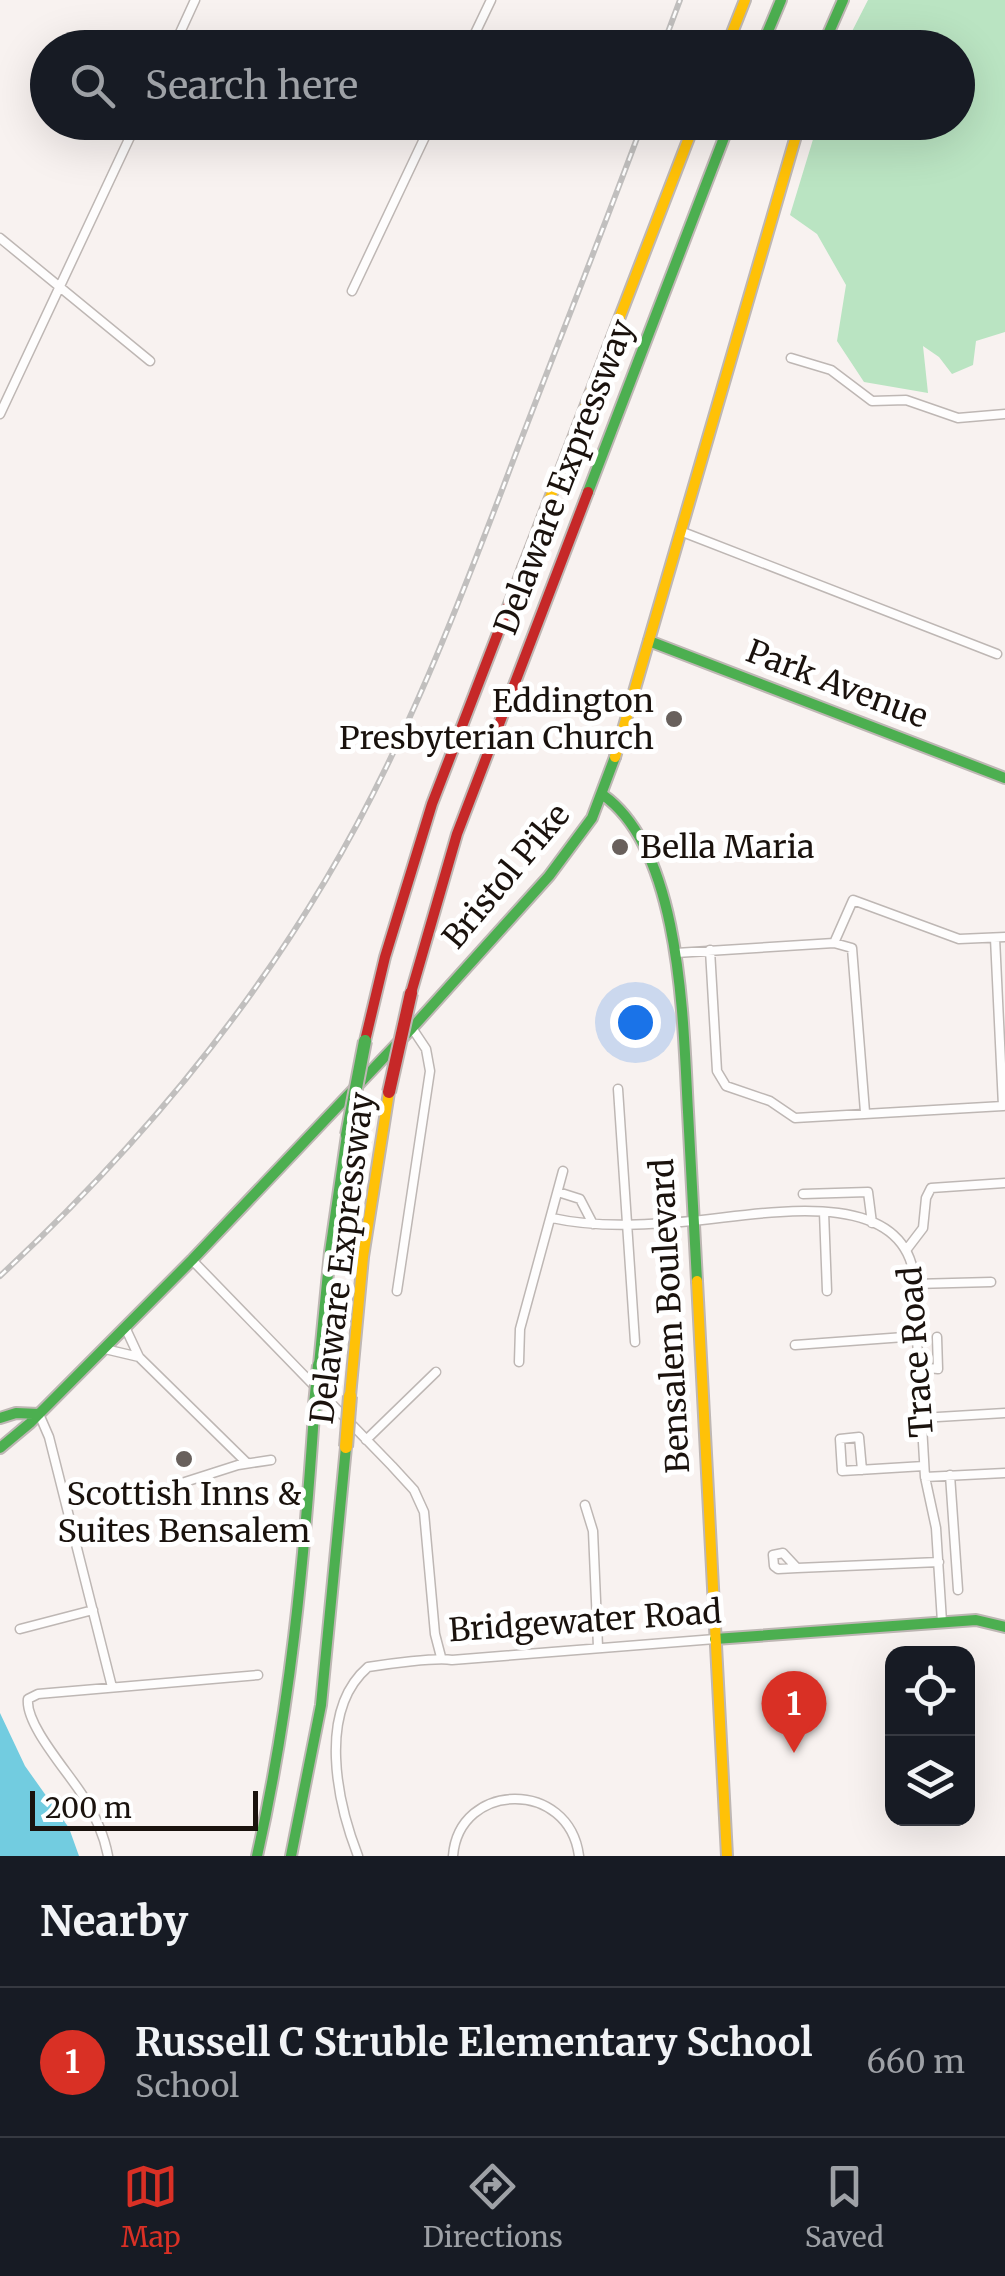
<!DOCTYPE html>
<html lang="en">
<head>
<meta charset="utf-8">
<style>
	body { margin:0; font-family:Merriweather,serif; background:#20242c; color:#f1f3f6 }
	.controls { position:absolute; right:30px; bottom:30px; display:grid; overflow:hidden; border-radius:20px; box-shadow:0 10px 40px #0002 }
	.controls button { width:90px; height:90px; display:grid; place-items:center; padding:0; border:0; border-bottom:2px solid #363941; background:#171b24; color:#f1f3f6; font:50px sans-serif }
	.scale { position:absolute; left:30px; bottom:25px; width:228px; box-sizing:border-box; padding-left:10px; border:5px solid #1a120d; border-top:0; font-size:28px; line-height:35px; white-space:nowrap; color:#1a120d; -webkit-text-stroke:8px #fff; paint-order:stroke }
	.you { position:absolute; left:635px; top:1022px; width:35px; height:35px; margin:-25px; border:8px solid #fff; border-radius:50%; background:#1a73e8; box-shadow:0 0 0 15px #1a73e833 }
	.badge { display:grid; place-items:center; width:65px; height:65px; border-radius:50%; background:#d93025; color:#fff; font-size:32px; font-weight:700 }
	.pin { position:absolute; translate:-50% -82px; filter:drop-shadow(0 2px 5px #0008) }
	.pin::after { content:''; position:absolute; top:52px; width:35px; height:30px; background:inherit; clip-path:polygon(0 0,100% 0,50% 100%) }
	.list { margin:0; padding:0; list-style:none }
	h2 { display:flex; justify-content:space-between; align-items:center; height:130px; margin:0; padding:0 40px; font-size:42px }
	h2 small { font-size:32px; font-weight:400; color:#9ea1a6 }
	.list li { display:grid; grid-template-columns:65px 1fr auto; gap:30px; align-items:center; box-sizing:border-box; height:150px; padding:0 40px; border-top:2px solid #363941 }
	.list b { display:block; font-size:38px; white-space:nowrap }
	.list p { margin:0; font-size:32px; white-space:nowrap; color:#9ea1a6 }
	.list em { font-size:32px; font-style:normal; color:#9ea1a6 }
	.icon { flex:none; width:55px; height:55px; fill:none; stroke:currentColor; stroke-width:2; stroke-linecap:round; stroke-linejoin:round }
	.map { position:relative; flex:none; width:1005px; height:1856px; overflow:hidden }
	.search { position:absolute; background:#171b24; box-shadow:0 10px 40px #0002; left:30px; right:30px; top:30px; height:110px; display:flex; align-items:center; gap:25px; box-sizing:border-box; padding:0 35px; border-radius:55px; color:#9ea1a6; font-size:38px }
	.sheet { height:280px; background:#171b24 }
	nav { display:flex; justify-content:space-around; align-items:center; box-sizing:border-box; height:140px; border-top:2px solid #363941; background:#171b24; font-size:28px; color:#9ea1a6 }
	nav a { display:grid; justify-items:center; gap:5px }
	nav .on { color:#d93025 }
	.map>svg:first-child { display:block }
	.forest { fill:#bae4c2 }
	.water { fill:#72cce0 }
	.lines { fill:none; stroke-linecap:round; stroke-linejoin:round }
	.street-casing { stroke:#beb7b4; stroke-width:11 }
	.fast-casing { stroke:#beb7b4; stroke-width:14 }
	.slow-casing { stroke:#beb7b4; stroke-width:14 }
	.jam-casing { stroke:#beb7b4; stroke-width:14 }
	.street { stroke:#fefdfd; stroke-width:8 }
	.fast { stroke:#4caf50; stroke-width:10 }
	.slow { stroke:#ffc107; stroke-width:10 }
	.jam { stroke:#c62828; stroke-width:10 }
	.rail-casing { stroke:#c1bfbe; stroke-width:6 }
	.rail { stroke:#fff; stroke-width:2.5; stroke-dasharray:8; stroke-linecap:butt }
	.fast-bridge-casing { stroke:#beb7b4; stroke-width:16; stroke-linecap:butt }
	.slow-bridge-casing { stroke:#beb7b4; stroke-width:16; stroke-linecap:butt }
	.jam-bridge-casing { stroke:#beb7b4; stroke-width:16; stroke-linecap:butt }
	.fast-bridge { stroke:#4caf50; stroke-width:12 }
	.slow-bridge { stroke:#ffc107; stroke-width:12 }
	.jam-bridge { stroke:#c62828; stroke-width:12 }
	.poi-dot { fill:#68605c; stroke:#fff; stroke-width:4 }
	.labels { text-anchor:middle; stroke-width:10; stroke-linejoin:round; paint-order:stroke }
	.street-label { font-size:32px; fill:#1a120d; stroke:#fff }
	.poi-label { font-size:32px; fill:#1a120d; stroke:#fff; text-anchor:end }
</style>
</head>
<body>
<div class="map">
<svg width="1005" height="1856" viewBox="0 0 1005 1856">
	<rect width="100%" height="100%" fill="#f8f2f0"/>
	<path class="forest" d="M868 0H1005V332L976 341 973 365 952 374 939 357 923 346 928 393 864 382 837 341 846 285 817 234 790 215 818 123 958 122V48L844 47Z"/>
	<path class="water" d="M0 1713 25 1766 69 1828 79 1856H0Z"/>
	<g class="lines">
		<defs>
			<path id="street" d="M173 48 195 0
				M468 48 491 0
				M0 238 150 361
				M352 291 432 122
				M791 358 831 370 872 401 906 400 958 418 1005 414
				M0 414 137 122
				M680 531 997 654
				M710 950 717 1071 726 1086 770 1101 795 1118 1003 1106 995 938
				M676 953 834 943
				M618 1089 635 1342
				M865 1112 852 948 834 943 853 900 959 939 1005 937
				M558 1192 580 1199 593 1224
				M803 1194 868 1192 872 1223
				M824 1212 827 1291
				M552 1218C597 1228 646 1225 692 1221 754 1216 895 1184 913 1270L925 1477 936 1528 942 1622
				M907 1249 923 1228 926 1198 931 1188 1005 1183
				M192 1260 392 1466 414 1490 424 1512 435 1634 441 1657
				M914 1284 991 1282
				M397 1291 430 1071 426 1049 412 1028
				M125 1327 139 1357 247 1463
				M795 1345 918 1336
				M105 1349 139 1357
				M519 1362 520 1329 563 1171
				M918 1367 938 1369 937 1337
				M39 1414 49 1437 112 1687
				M921 1418 1005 1413
				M366 1440 436 1372
				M862 1470 859 1437 840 1439 842 1471 924 1466
				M950 1475 958 1590
				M925 1477 1005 1473
				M163 1489 238 1465 271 1460
				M585 1505 593 1531 598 1647
				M783 1553 797 1568 778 1569 774 1566 773 1555Z
				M797 1568 939 1562
				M20 1629 93 1610
				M108 1856C104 1834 95 1815 83 1796 69 1773 25 1725 28 1699L38 1694 258 1675
				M358 1856C337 1802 317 1711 368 1667 387 1664 437 1657 452 1660L715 1639
				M453 1856C459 1781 569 1779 579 1856"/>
			<path id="fast" d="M761 48 781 0
				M822 48 843 0
				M588 492 730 122
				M649 641 1005 778
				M603 795C682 851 683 1023 688 1112 691 1168 694 1224 697 1281
				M319 1365 330 1252 347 1135
				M0 1418 16 1413 39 1414
				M0 1448 30 1423 192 1260 412 1028 549 876 592 818 615 757
				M715 1639 976 1620 1005 1627
				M257 1856C290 1710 304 1563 314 1414
				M291 1856 321 1705 346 1447"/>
			<path id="slow" d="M726 48 745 0
				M523 568 695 122
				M615 757 800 122
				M697 1281 727 1856
				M350 1396 363 1257 389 1092"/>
			<path id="jam" d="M411 993 457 834 588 492
				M365 1041 385 957 432 804 523 568"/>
		</defs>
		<use href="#street" class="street-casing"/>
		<use href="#fast" class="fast-casing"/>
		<use href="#slow" class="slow-casing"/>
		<use href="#jam" class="jam-casing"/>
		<use href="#street" class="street"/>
		<use href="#fast" class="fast"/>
		<use href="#slow" class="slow"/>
		<use href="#jam" class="jam"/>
		<defs>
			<path id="rail" d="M662 48 680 0
				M0 1276C126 1159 237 1029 325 881 404 749 459 604 513 461 556 348 601 236 643 122"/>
		</defs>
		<use href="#rail" class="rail-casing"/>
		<use href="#rail" class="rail"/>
		<defs>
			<path id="fast-bridge" d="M347 1135 365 1041
				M314 1414 319 1365"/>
			<path id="slow-bridge" d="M346 1447 350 1396"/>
			<path id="jam-bridge" d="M389 1092 411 993"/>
		</defs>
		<use href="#fast-bridge" class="fast-bridge-casing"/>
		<use href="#slow-bridge" class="slow-bridge-casing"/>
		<use href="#jam-bridge" class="jam-bridge-casing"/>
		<use href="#fast-bridge" class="fast-bridge"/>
		<use href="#slow-bridge" class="slow-bridge"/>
		<use href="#jam-bridge" class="jam-bridge"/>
	</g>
	<g class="poi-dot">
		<circle cx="674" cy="719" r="10"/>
		<circle cx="620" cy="847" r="10"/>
		<circle cx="184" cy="1459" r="10"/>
	</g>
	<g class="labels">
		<g class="street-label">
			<text transform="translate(564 477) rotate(-69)" y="11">Delaware Expressway</text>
			<text transform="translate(837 684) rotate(21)" y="11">Park Avenue</text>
			<text transform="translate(506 876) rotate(-50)" y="11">Bristol Pike</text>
			<text transform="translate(342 1258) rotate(-83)" y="11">Delaware Expressway</text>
			<text transform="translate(670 1316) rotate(-93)" y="11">Bensalem Boulevard</text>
			<text transform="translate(916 1352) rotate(-94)" y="11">Trace Road</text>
			<text transform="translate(585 1621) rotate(-4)" y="11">Bridgewater Road</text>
		</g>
		<g class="poi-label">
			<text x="654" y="712">Eddington<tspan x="654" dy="37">Presbyterian Church</tspan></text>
			<text x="640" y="858" text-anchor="start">Bella Maria</text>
			<text x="184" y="1505" text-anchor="middle">Scottish Inns &amp;<tspan x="184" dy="37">Suites Bensalem</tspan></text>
		</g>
	</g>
</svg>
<div class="controls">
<button><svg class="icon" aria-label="locate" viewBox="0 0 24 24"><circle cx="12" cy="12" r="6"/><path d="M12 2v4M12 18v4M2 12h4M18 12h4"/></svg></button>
<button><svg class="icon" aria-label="layers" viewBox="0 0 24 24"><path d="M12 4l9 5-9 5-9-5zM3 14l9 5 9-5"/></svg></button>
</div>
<div class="scale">200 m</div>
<div class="you"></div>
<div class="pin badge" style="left:794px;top:1753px">1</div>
<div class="search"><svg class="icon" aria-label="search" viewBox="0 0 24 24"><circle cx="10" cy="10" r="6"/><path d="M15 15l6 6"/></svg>Search here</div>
</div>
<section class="sheet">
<h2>Nearby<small></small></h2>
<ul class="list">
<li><span class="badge">1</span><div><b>Russell C Struble Elementary School</b><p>School</p></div><em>660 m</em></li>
</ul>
</section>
<nav>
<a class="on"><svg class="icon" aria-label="map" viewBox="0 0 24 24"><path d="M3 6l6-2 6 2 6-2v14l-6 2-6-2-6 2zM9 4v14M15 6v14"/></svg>Map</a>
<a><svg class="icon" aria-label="directions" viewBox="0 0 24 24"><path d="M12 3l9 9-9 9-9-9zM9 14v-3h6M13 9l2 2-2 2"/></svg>Directions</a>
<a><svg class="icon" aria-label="saved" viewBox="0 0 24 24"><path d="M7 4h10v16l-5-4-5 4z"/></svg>Saved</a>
</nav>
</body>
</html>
